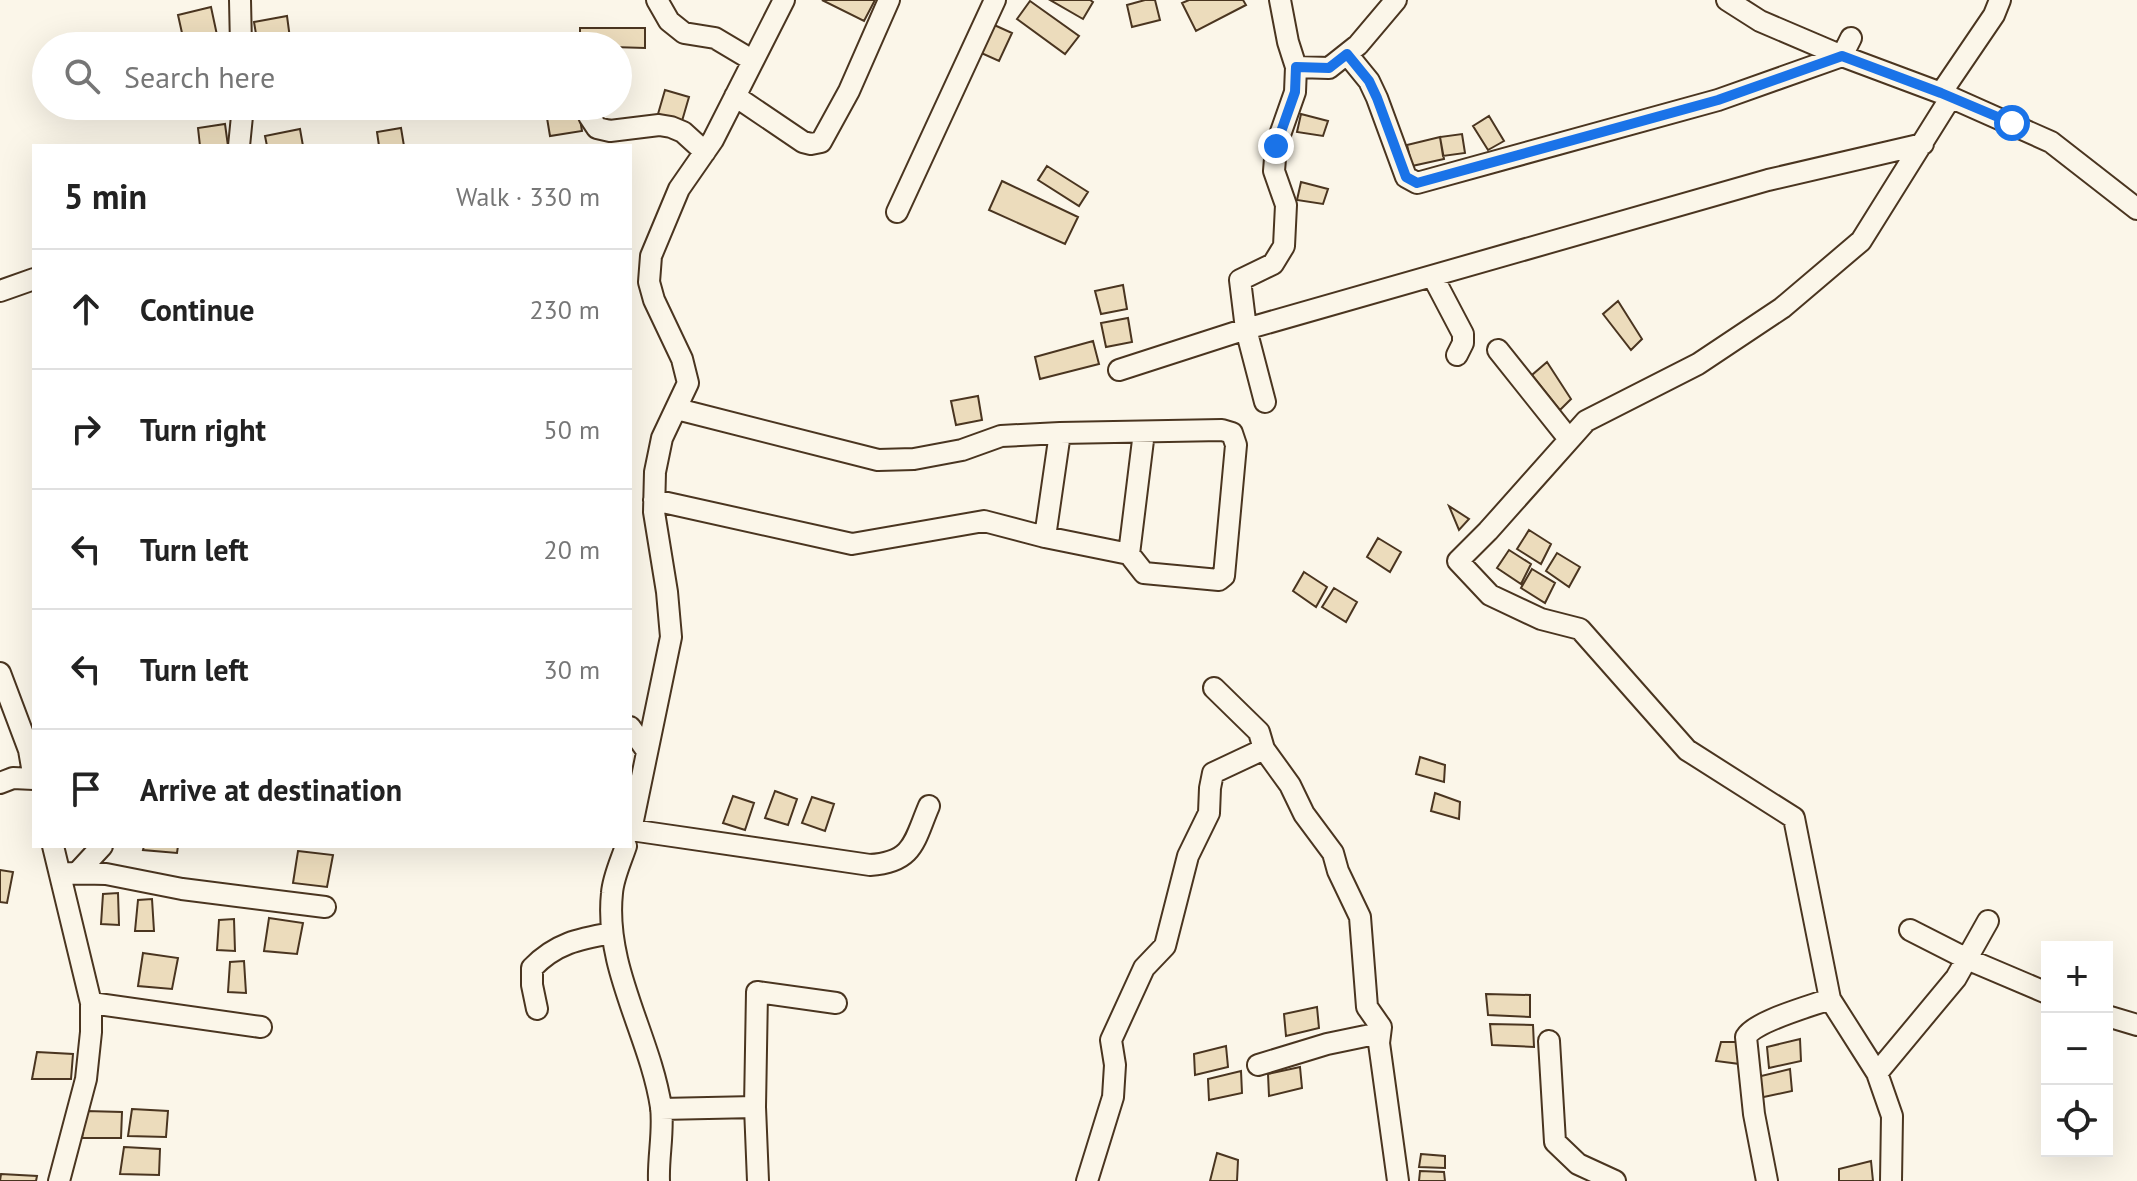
<!DOCTYPE html>
<html lang="en">
<head>
<meta charset="utf-8">
<style>
	body { margin:0; font-family:"PT Sans",sans-serif; background:#f2f2f2; color:#222 }
	.controls { position:absolute; right:24px; bottom:24px; display:grid; overflow:hidden; border-radius:0px; box-shadow:0 8px 32px #0002 }
	.controls button { width:72px; height:72px; display:grid; place-items:center; padding:0; border:0; border-bottom:2px solid #e0e0e0; background:#fff; color:#222; font:40px sans-serif }
	.stop { position:absolute; width:24px; height:24px; margin:-18px; border:6px solid #1a73e8; border-radius:50%; background:#fff }
	.stop.end { background:#1a73e8; border-color:#fff; box-shadow:0 2px 8px #0008 }
	.list { margin:0; padding:0; list-style:none }
	h2 { display:flex; justify-content:space-between; align-items:center; height:104px; margin:0; padding:0 32px; font-size:34px }
	h2 small { font-size:26px; font-weight:400; color:#767676 }
	.list li { display:grid; grid-template-columns:52px 1fr auto; gap:24px; align-items:center; box-sizing:border-box; height:120px; padding:0 32px; border-top:2px solid #e0e0e0 }
	.list b { display:block; font-size:30px; white-space:nowrap }
	.list em { font-size:26px; font-style:normal; color:#767676 }
	.icon { flex:none; width:44px; height:44px; fill:none; stroke:currentColor; stroke-width:2; stroke-linecap:round; stroke-linejoin:round }
	.map { position:relative; flex:none; width:2137px; height:1181px; overflow:hidden }
	.search { position:absolute; background:#fff; box-shadow:0 8px 32px #0002; left:32px; top:32px; width:600px; height:88px; display:flex; align-items:center; gap:20px; box-sizing:border-box; padding:0 28px; border-radius:44px; color:#767676; font-size:30px }
	.panel { position:absolute; background:#fff; box-shadow:0 8px 32px #0002; left:32px; top:144px; width:600px; height:704px; border-radius:0px }
	.map>svg:first-child { display:block }
	.building { fill:#ecdcbc; stroke:#4a3520; stroke-width:2 }
	.lines { fill:none; stroke-linecap:round; stroke-linejoin:round }
	.minor-casing { stroke:#4a3520; stroke-width:24 }
	.minor { stroke:#fbf6e9; stroke-width:20 }
	.route { stroke:#1a73e8; stroke-width:10 }
</style>
</head>
<body>
<div class="map">
<svg width="2137" height="1181" viewBox="0 0 2137 1181">
	<rect width="100%" height="100%" fill="#fbf6e9"/>
	<path class="building" d="M822 0H875L864 21Z
		M1050 0H1090L1093 2 1083 19Z
		M1145 0H1155L1160 20 1132 27 1127 5Z
		M1189 0H1243L1246 5 1196 31 1182 3Z
		M1030 1 1079 36 1065 54 1017 19Z
		M211 7 217 35 184 42 178 15Z
		M287 16 291 46H258L254 22Z
		M992 24 1012 33 999 61 979 52Z
		M580 28H645V48L580 46Z
		M665 90 689 97 682 121 658 114Z
		M284 106H306L308 112 286 117Z
		M579 113 582 131 550 136 547 118Z
		M1301 114 1328 121 1323 136 1297 132Z
		M1489 116 1504 141 1488 150 1473 126Z
		M225 124 228 146H200L198 128Z
		M401 128 404 146H379L377 132Z
		M300 129 303 146H267L265 136Z
		M1462 134 1465 153 1443 156 1440 137Z
		M1440 137 1444 159 1412 166 1407 145Z
		M1047 166 1088 192 1079 206 1038 180Z
		M1002 181 1078 217 1065 244 989 210Z
		M1301 182 1328 189 1323 204 1297 200Z
		M1123 285 1127 309 1101 314 1095 291Z
		M1618 301 1642 339 1631 350 1603 314Z
		M1128 318 1132 342 1106 347 1101 323Z
		M1093 341 1099 364 1040 379 1035 357Z
		M1547 362 1571 399 1560 410 1532 375Z
		M978 396 982 420 956 425 951 401Z
		M1449 506 1469 519 1459 530Z
		M1529 530 1551 544 1541 564 1517 549Z
		M1378 538 1401 552 1390 572 1367 557Z
		M1509 550 1531 564 1521 584 1497 568Z
		M1557 553 1580 567 1569 587 1546 571Z
		M1532 569 1555 583 1545 603 1521 588Z
		M1304 572 1327 587 1316 607 1293 591Z
		M1334 588 1357 602 1346 622 1322 607Z
		M1420 757 1445 765 1444 782 1416 774Z
		M775 791 797 799 788 825 765 818Z
		M1435 793 1460 802 1459 819 1431 811Z
		M733 796 754 803 745 830 723 823Z
		M812 797 834 804 825 831 802 823Z
		M144 846H178L177 853 143 850Z
		M298 851 333 855 327 887 293 883Z
		M0 870 13 872 7 903 0 902Z
		M118 893 119 925 101 924 103 894Z
		M152 899 154 931H135L138 900Z
		M269 918 303 923 297 954 264 951Z
		M234 919 235 951 217 950 219 920Z
		M143 953 178 958 172 989 138 986Z
		M244 961 246 993 228 992 230 962Z
		M1486 994 1530 995V1017L1488 1015Z
		M1317 1007 1319 1028 1286 1036 1284 1014Z
		M1490 1024 1533 1025 1534 1047 1492 1045Z
		M1800 1039 1801 1061 1769 1068 1767 1047Z
		M1721 1042H1741L1740 1064 1716 1061Z
		M1226 1046 1228 1067 1195 1075 1194 1054Z
		M37 1052 73 1054 71 1079H32Z
		M1300 1067 1302 1088 1269 1096 1268 1074Z
		M1790 1069 1792 1091 1759 1098 1757 1077Z
		M1241 1071 1242 1093 1209 1100 1208 1079Z
		M132 1109 168 1111 166 1137 128 1136Z
		M86 1111 122 1112 121 1138H82Z
		M124 1147 160 1149 159 1175 120 1174Z
		M1217 1153 1238 1160 1237 1181H1210Z
		M1421 1154 1445 1156V1168L1419 1167Z
		M1871 1161 1873 1181H1839V1169Z
		M1420 1171 1444 1172 1445 1181H1419Z
		M1 1174 37 1176 36 1181H0Z"/>
	<g class="lines">
		<defs>
			<path id="minor" d="M240 0 241 46
				M657 0 669 21 684 33 715 38 752 60
				M1727 0 1760 21 1842 56 1941 93 2051 142 2137 209
				M1347 54 1369 81 1377 98 1406 177 1417 183 1718 100 1842 56 1851 38
				M1296 67 1329 68 1358 45 1396 0
				M1941 93 1994 15 2000 0
				M735 96 803 142 811 144 821 142 849 91 889 0
				M587 106 589 116 597 128 610 131 659 125 671 127 683 132 705 152
				M239 146 243 106
				M897 212 995 0
				M1433 277 1463 334V343L1457 355
				M0 291 34 279
				M1498 350 1569 439
				M1119 370 1246 329 1768 180 1923 144
				M1265 402 1246 329 1240 280 1273 264 1284 246 1286 205 1274 171 1276 146 1295 92 1296 67 1288 42 1280 0
				M654 500 852 544 984 521 1045 537 1060 433 1001 436 962 450 914 459 878 460 677 409
				M1045 537 1129 554 1144 573 1219 580 1224 576 1236 445 1232 433 1222 430 1060 433
				M1129 554 1144 432
				M0 673 29 750 34 779
				M1214 688 1259 732 1264 749 1290 785 1304 814 1333 853 1338 871 1360 917 1367 1007 1381 1027 1379 1043 1398 1181
				M630 727 647 751
				M0 783 13 778 34 779
				M631 830 671 637 667 592 654 512 655 472 662 438 688 383 682 359 654 300 649 282 651 256 679 189 713 140 784 0
				M630 832 631 830 870 865C914 862 914 841 929 806
				M53 846 91 1003V1032L86 1079 59 1181
				M626 846C621 861 613 878 612 893 604 968 650 1035 661 1107 664 1131 658 1157 659 1181
				M78 872 102 846
				M61 873 106 874 182 889 325 907
				M1910 930 1967 959 2047 993
				M91 1003 261 1027
				M537 1009 532 985V968C556 943 579 939 612 933
				M2107 1016 2137 1025
				M1549 1041 1555 1142 1578 1164 1615 1181
				M1258 1065 1327 1044 1380 1033
				M1877 1073 1956 978 1988 921
				M661 1109 755 1107
				M758 1181 755 1107 757 992 836 1003
				M1087 1181 1113 1097 1115 1065 1111 1040 1144 968 1165 946 1188 856 1209 813 1210 788 1213 773 1264 749
				M1767 1181 1754 1114 1746 1037C1755 1021 1811 1006 1830 999
				M1891 1181 1892 1116 1877 1073 1830 999 1794 818 1687 750 1580 629 1541 619 1490 595 1458 561 1488 531 1586 421 1698 364 1782 308 1861 241 1951 97"/>
		</defs>
		<use href="#minor" class="minor-casing"/>
		<use href="#minor" class="minor"/>
	</g>
	<g class="lines">
		<path class="route" d="M1276 146 1295 92 1296 67 1329 68 1347 54 1369 81 1377 98 1406 177 1417 183 1718 100 1842 56 1941 93 2012 123"/>
	</g>
</svg>
<div class="controls">
<button>+</button>
<button>−</button>
<button><svg class="icon" aria-label="locate" viewBox="0 0 24 24"><circle cx="12" cy="12" r="6"/><path d="M12 2v4M12 18v4M2 12h4M18 12h4"/></svg></button>
</div>
<div class="stop" style="left:2012px;top:123px"></div>
<div class="stop end" style="left:1276px;top:146px"></div>
<div class="search"><svg class="icon" aria-label="search" viewBox="0 0 24 24"><circle cx="10" cy="10" r="6"/><path d="M15 15l6 6"/></svg>Search here</div>
<section class="panel">
<h2>5 min<small>Walk · 330 m</small></h2>
<ul class="list">
<li><svg class="icon" aria-label="ahead" viewBox="0 0 24 24"><path d="M12 20V5M6 11l6-6 6 6"/></svg><div><b>Continue</b></div><em>230 m</em></li>
<li><svg class="icon" aria-label="right" viewBox="0 0 24 24"><path d="M7 20v-9h11M14 6l5 5-5 5"/></svg><div><b>Turn right</b></div><em>50 m</em></li>
<li><svg class="icon" aria-label="left" viewBox="0 0 24 24"><path d="M17 20v-9H6M10 6l-5 5 5 5"/></svg><div><b>Turn left</b></div><em>20 m</em></li>
<li><svg class="icon" aria-label="left" viewBox="0 0 24 24"><path d="M17 20v-9H6M10 6l-5 5 5 5"/></svg><div><b>Turn left</b></div><em>30 m</em></li>
<li><svg class="icon" aria-label="arrive" viewBox="0 0 24 24"><path d="M6 21V4h12l-3 4 3 4H6"/></svg><div><b>Arrive at destination</b></div></li>
</ul>
</section>
</div>
</body>
</html>
